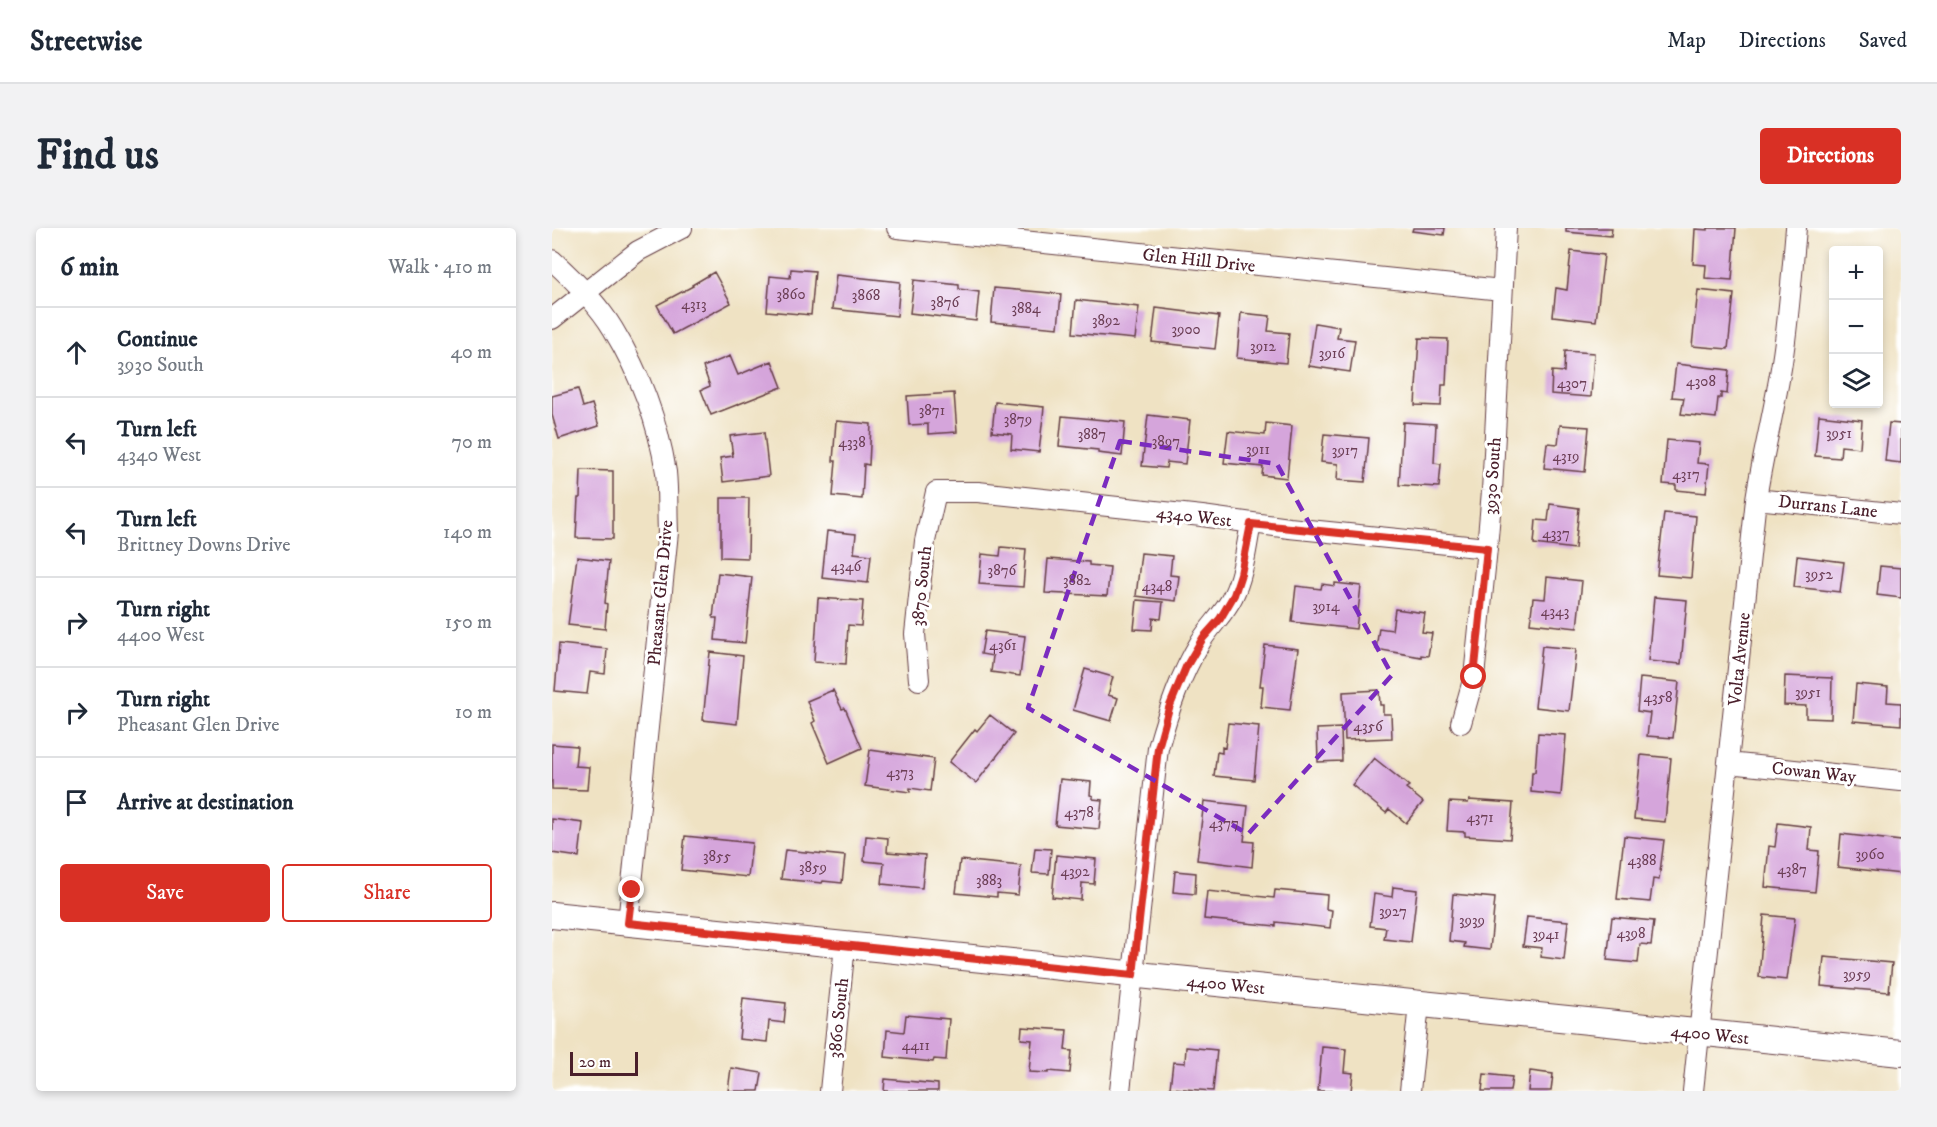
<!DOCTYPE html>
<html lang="en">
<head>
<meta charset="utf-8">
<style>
	body { margin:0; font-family:"IM FELL DW Pica",serif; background:#f2f2f3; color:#1f2937 }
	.controls { position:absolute; right:18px; top:18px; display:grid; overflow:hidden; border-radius:6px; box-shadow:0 3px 9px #0003 }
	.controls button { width:54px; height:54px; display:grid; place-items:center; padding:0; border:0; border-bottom:2px solid #e0e1e3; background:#fff; color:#1f2937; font:30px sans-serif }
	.scale { position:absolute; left:18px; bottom:15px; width:68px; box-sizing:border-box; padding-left:6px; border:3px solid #4a1f2b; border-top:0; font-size:16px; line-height:21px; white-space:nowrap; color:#4a1f2b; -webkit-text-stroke:4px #fff; paint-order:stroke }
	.stop { position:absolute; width:18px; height:18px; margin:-14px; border:4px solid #d93025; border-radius:50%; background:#fff }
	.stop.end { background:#d93025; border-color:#fff; box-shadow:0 2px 6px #0008 }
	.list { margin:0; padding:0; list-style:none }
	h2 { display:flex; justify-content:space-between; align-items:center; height:78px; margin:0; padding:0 24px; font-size:26px }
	h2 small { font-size:20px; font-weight:400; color:#747a83 }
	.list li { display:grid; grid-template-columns:39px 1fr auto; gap:18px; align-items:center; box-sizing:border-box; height:90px; padding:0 24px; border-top:2px solid #e0e1e3 }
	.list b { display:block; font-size:22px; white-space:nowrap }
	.list p { margin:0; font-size:20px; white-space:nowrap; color:#747a83 }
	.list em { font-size:20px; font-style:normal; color:#747a83 }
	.actions { display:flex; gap:12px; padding:18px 24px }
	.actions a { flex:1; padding:14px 0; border:2px solid #d93025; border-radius:6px; text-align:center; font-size:21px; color:#d93025 }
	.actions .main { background:#d93025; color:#fff }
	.icon { flex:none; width:33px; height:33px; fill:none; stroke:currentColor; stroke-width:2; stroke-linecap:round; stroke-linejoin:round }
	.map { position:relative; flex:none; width:1349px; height:863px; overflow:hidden; border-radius:6px }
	header { display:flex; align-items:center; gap:36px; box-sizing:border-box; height:84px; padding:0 30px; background:#fff; border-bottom:2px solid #e0e1e3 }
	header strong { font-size:28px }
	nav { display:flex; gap:33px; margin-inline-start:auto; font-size:21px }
	.intro { display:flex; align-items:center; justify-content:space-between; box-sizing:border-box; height:144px; padding:0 36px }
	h1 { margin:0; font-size:42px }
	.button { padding:15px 27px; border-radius:6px; background:#d93025; color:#fff; font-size:21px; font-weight:700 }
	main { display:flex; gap:36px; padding:0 36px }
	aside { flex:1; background:#fff; border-radius:6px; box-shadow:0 3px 9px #0003 }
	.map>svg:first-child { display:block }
	.building { fill:#d5a5db }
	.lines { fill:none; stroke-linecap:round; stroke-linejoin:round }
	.minor-casing { stroke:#633c42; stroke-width:22 }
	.tertiary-casing { stroke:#633c42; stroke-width:28 }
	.minor { stroke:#fff; stroke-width:20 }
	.tertiary { stroke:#fff; stroke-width:26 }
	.route { stroke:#d93025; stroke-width:8 }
	.marked { fill:none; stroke:#7b2cbf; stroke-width:4.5; stroke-dasharray:12 8; stroke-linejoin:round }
	.labels { text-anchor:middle; stroke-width:6; stroke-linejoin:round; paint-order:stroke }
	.number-label { font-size:15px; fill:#6d4057 }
	.street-label { font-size:18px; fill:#4a1f2b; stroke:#fff }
</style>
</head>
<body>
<header>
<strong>Streetwise</strong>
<nav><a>Map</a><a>Directions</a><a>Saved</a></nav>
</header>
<div class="intro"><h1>Find us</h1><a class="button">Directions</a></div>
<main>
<aside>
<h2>6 min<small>Walk · 410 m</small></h2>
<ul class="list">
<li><svg class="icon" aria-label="ahead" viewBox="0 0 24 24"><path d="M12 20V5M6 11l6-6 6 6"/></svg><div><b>Continue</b><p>3930 South</p></div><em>40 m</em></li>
<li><svg class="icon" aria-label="left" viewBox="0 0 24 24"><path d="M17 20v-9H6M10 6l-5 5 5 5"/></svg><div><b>Turn left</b><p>4340 West</p></div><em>70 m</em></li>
<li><svg class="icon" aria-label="left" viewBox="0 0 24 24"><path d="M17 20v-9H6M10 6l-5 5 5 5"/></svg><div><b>Turn left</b><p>Brittney Downs Drive</p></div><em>140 m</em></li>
<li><svg class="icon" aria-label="right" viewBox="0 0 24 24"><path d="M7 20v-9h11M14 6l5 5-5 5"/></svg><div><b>Turn right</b><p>4400 West</p></div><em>150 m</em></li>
<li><svg class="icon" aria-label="right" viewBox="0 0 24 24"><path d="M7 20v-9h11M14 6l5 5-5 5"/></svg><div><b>Turn right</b><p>Pheasant Glen Drive</p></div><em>10 m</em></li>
<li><svg class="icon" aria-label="arrive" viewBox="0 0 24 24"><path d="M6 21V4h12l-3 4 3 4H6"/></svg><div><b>Arrive at destination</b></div></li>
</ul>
<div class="actions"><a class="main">Save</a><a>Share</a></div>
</aside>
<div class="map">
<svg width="1349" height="863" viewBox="0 0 1349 863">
	<rect width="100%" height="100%" fill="#fff"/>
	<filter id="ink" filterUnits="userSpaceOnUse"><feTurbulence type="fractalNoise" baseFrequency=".0167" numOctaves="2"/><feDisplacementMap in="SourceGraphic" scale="12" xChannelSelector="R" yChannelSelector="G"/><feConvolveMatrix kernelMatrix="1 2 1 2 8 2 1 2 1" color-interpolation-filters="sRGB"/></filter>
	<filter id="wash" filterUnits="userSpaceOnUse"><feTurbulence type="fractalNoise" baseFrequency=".008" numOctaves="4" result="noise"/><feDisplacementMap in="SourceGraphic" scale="24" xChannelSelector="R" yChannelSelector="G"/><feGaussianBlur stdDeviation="1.35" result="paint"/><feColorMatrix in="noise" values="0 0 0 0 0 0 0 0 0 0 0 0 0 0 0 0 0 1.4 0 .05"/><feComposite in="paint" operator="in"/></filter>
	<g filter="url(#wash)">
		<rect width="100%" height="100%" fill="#efe2c3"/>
		<g id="blocks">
			<path class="building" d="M861 0H893L892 7 860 3Z
				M1014 0H1060L1059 8 1014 4Z
				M1156 0H1184L1180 52 1153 50 1154 37 1141 36 1143 1 1156 2Z
				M1019 23 1052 27 1044 93 1001 88 1004 60 1015 62Z
				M239 41 263 43 259 87 215 83 218 48 238 50Z
				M162 44 179 75 121 106 105 77 141 58 140 57Z
				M284 47 348 54 345 88 280 81Z
				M362 52 407 57V61L427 64 424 93 358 85Z
				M442 60 509 66 506 100 439 94Z
				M1146 62 1182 66 1176 121 1140 118Z
				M524 72 587 79 583 111 521 105Z
				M604 80 667 88 663 121 600 114Z
				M689 85 718 88 716 103 737 105 734 135 685 130Z
				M763 95 787 99 785 110 803 112 798 144 757 138Z
				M867 110 896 111 894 157H890L889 178 863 177Z
				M1013 123 1042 125 1039 169 999 166 1000 143 1012 144Z
				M178 128 186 147 220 133 230 159 159 187 149 162 158 158 151 139Z
				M1124 136 1177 142 1175 166 1169 165V170H1166L1164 190 1129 186 1132 170 1120 169Z
				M26 161 31 179 40 176 47 198 7 211 0 187V168Z
				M402 165 405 204 376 206V196L357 197 355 168Z
				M443 174 492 179 487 224 459 221 460 206 440 204Z
				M596 187 638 192 633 236 615 234 614 240 590 238Z
				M1267 187 1310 192 1308 220 1289 218 1288 230 1263 228Z
				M510 188 573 194 570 228 546 225V222L507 218Z
				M284 193 319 196 317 237 312 236 310 271 281 268 284 233H281Z
				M851 194 884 196 882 235 889 236 887 259 847 257Z
				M714 195 740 198 735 250 710 247 711 239 672 235 676 203 713 207Z
				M1337 195 1349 196V235L1333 233Z
				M1008 197 1037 199 1033 244 992 240 995 215 1006 216Z
				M212 204 217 248 171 254 168 230 181 228 178 208Z
				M772 206 817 210 813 254 785 252 786 236 769 234Z
				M1115 212 1147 215 1145 235 1157 236 1154 265 1124 262V257L1111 256Z
				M29 242 61 243V311L24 310 26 270H28Z
				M169 270H197L196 330 169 329Z
				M998 276 1027 280 1023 321 982 316 984 292 996 293Z
				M1112 285 1144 288 1139 350 1105 347Z
				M275 303 304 306 302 325 319 327 316 355 270 350Z
				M449 319 474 321 471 359 427 356 430 326 448 328Z
				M589 325 620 328 618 347 627 348 624 373 584 368Z
				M1245 328 1292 334 1288 364 1242 359Z
				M25 329 57 333 53 375 55 376 53 401 16 397Z
				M496 331 537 334V337L558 339 555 368 493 365Z
				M1328 338 1349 340V370L1325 367Z
				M166 345 200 349 193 415 163 412 165 390H161Z
				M995 349 1030 353 1025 400 978 395 981 370 993 371Z
				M783 355 809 358 804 401 740 394 744 358 769 361 770 356 783 358Z
				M1102 369 1135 372 1129 436 1096 433Z
				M266 370 311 373 309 398 296 397 294 436 262 434Z
				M585 372 611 374 609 391 601 390 600 402 582 401Z
				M843 381 873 385 870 404 880 405 876 428 869 427V429L824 421 827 400 840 402Z
				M433 403 473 408 468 448 439 444 441 428 429 426Z
				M7 416 55 421 53 446 38 444 35 466 3 463Z
				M713 417 746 421 738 482 709 479 711 458H708Z
				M990 418 1024 421 1017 483 983 479Z
				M158 424 191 428 185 496 151 492Z
				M533 441 561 449 556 467 566 470 559 493 521 482Z
				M1233 448 1280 450 1279 491 1254 490V478L1232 477Z
				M1088 450 1127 454 1121 510 1095 508 1098 485 1085 483Z
				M1304 456 1336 459 1335 474 1349 475V497L1301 493Z
				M281 462 290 481 293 480 310 520 277 535 260 495 263 493 255 473Z
				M827 462 828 477H831V486H839L840 510 793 512 791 464Z
				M438 487 462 506 424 555 397 534 423 501 425 503Z
				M676 495 707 498 702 552 662 548 665 524 670 525V519L673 520Z
				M789 500 790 533 766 534 765 501Z
				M986 505 1014 507 1009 567 979 564 980 544H983Z
				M0 516 25 518 23 538 37 539 35 562 0 561Z
				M318 522 382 531 378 563 358 560V564L313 558Z
				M1089 527 1119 530 1113 594 1082 591Z
				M822 530 857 558 854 560 871 574 854 595 837 581 834 585 800 557Z
				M508 551 539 554 538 567 541 568V571L550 572 547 601 503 597Z
				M917 572 961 575 958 611 913 608V604L895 603 897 574 916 575Z
				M652 573 696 578 692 613 702 614 700 639 645 632Z
				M0 591 31 595 27 629 0 625Z
				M1226 595 1259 599 1257 622 1267 623 1263 664 1213 659 1217 618 1223 619Z
				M1289 606 1349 613V646L1286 639Z
				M133 608 200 615 196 649 129 642Z
				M314 608 336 610 335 624 373 627 370 660 330 656 332 635 312 633Z
				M1072 608 1112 612 1107 652 1101 651 1098 674 1065 671Z
				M483 620 499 621 497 646 480 645Z
				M233 622 293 628 290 655 271 653 270 655 229 651Z
				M504 627 544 631 542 656 530 655 529 672 500 669Z
				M408 632 469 638 466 667 445 665V669L404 665Z
				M623 643 644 645 643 666 621 664Z
				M841 659 865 662 859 714 832 711 834 700 818 698 822 666 840 669Z
				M723 662 775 667 774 681 780 682 778 700 724 694V698L652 691 655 663 722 670Z
				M901 666 943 670 938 722 912 719 913 715 897 713Z
				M1212 687 1243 690 1235 752 1207 749Z
				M975 689 1016 693 1012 732 989 729 990 720 971 718Z
				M1060 689 1102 693 1099 717 1088 716 1086 735 1055 732Z
				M1272 729 1340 735 1337 764 1269 758Z
				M191 770 234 775 232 795 217 793 215 814 187 811Z
				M354 787 397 791 394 832 382 831 381 834 333 829 335 802 352 804Z
				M470 799 515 802 513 822 520 823 518 845 497 843V845L477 844 480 812 469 811Z
				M634 819 665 822 661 863 618 860 621 834 633 835Z
				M770 819 794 821 792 844 801 845 799 863H766Z
				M179 840 210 845 207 863H176Z
				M978 843 1001 846 999 863H976Z
				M932 846 960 849 958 863H930Z
				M333 851 386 856V863H332Z"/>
		</g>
	</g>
	<g filter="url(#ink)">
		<use href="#blocks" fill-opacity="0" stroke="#633c42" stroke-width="1.5"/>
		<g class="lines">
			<defs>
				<path id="minor" d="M345 0 950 62
					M0 32C22 52 46 76 61 101 87 144 106 194 114 244 116 264 115 285 116 304L76 695
					M0 91 86 23 130 0
					M1204 271 1349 286
					M367 452 363 406 373 313 384 264H426L650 288 737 300 935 320
					M909 495 922 449 935 320 940 263 954 0
					M1176 535 1349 553
					M278 863 293 717
					M568 863 606 520C617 481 628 448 649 413 659 397 673 385 681 368 692 346 694 319 699 296
					M858 863 867 776
					M1141 863 1204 271C1211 225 1223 180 1230 134 1237 90 1240 45 1244 0"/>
				<path id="tertiary" d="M0 687 1349 825"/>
			</defs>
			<use href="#minor" class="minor-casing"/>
			<use href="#tertiary" class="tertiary-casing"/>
			<use href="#minor" class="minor"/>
			<use href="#tertiary" class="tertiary"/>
		</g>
	</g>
	<g class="lines" filter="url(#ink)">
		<path class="route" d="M80 662 76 695 581 747 606 520 617 480 634 439 651 410 668 391 682 367 689 346 699 296 935 320 922 449"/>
	</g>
	<path class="marked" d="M568 213 725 236 840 447 696 606 476 480Z"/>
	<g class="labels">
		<g class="number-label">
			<text x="239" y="71">3860</text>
			<text x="314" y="72">3868</text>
			<text x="393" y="79">3876</text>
			<text x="142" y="81">4313</text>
			<text x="474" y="85">3884</text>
			<text x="554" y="97">3892</text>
			<text x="634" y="106">3900</text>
			<text x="711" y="123">3912</text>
			<text x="780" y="130">3916</text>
			<text x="1149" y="158">4308</text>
			<text x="1020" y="160">4307</text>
			<text x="380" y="187">3871</text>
			<text x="466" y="196">3879</text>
			<text x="1287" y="210">3951</text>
			<text x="540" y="211">3887</text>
			<text x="614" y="218">3897</text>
			<text x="300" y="219">4338</text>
			<text x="706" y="226">3911</text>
			<text x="793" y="227">3917</text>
			<text x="1014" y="233">4319</text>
			<text x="1134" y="251">4317</text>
			<text x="1004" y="310">4337</text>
			<text x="294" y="343">4346</text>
			<text x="450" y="347">3876</text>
			<text x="1267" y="351">3952</text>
			<text x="525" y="357">3882</text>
			<text x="605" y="363">4348</text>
			<text x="774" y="383">3914</text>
			<text x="1003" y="388">4343</text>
			<text x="451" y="422">4361</text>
			<text x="1256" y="469">3951</text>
			<text x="1106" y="474">4358</text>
			<text x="816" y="503">4356</text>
			<text x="348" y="549">4373</text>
			<text x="527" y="589">4378</text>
			<text x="928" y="594">4371</text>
			<text x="672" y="600">4377</text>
			<text x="1318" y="631">3960</text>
			<text x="165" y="633">3855</text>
			<text x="1090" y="637">4388</text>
			<text x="261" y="644">3859</text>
			<text x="1240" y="646">4387</text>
			<text x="523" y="648">4392</text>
			<text x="437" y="657">3883</text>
			<text x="841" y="688">3927</text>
			<text x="920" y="697">3939</text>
			<text x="1079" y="710">4398</text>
			<text x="994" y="711">3941</text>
			<text x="1305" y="751">3959</text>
			<text x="364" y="822">4411</text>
		</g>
		<g class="street-label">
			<text transform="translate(647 32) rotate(6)" y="6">Glen Hill Drive</text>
			<text transform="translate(940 248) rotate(-86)" y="6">3930 South</text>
			<text transform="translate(1276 278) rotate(6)" y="6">Durrans Lane</text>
			<text transform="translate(642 288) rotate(7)" y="6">4340 West</text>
			<text transform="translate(369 358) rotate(-84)" y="6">3870 South</text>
			<text transform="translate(108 365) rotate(-85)" y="6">Pheasant Glen Drive</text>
			<text transform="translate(1187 431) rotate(-84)" y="6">Volta Avenue</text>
			<text transform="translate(1262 544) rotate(6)" y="6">Cowan Way</text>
			<text transform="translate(674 756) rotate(6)" y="6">4400 West</text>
			<text transform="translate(286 790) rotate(-84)" y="6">3860 South</text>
			<text transform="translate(1158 806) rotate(6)" y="6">4400 West</text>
		</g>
	</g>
</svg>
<div class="controls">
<button>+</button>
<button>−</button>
<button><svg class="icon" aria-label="layers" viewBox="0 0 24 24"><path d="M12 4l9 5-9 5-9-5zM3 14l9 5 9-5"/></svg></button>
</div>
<div class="scale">20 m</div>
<div class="stop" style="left:922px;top:449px"></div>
<div class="stop end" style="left:80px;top:662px"></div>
</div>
</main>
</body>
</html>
